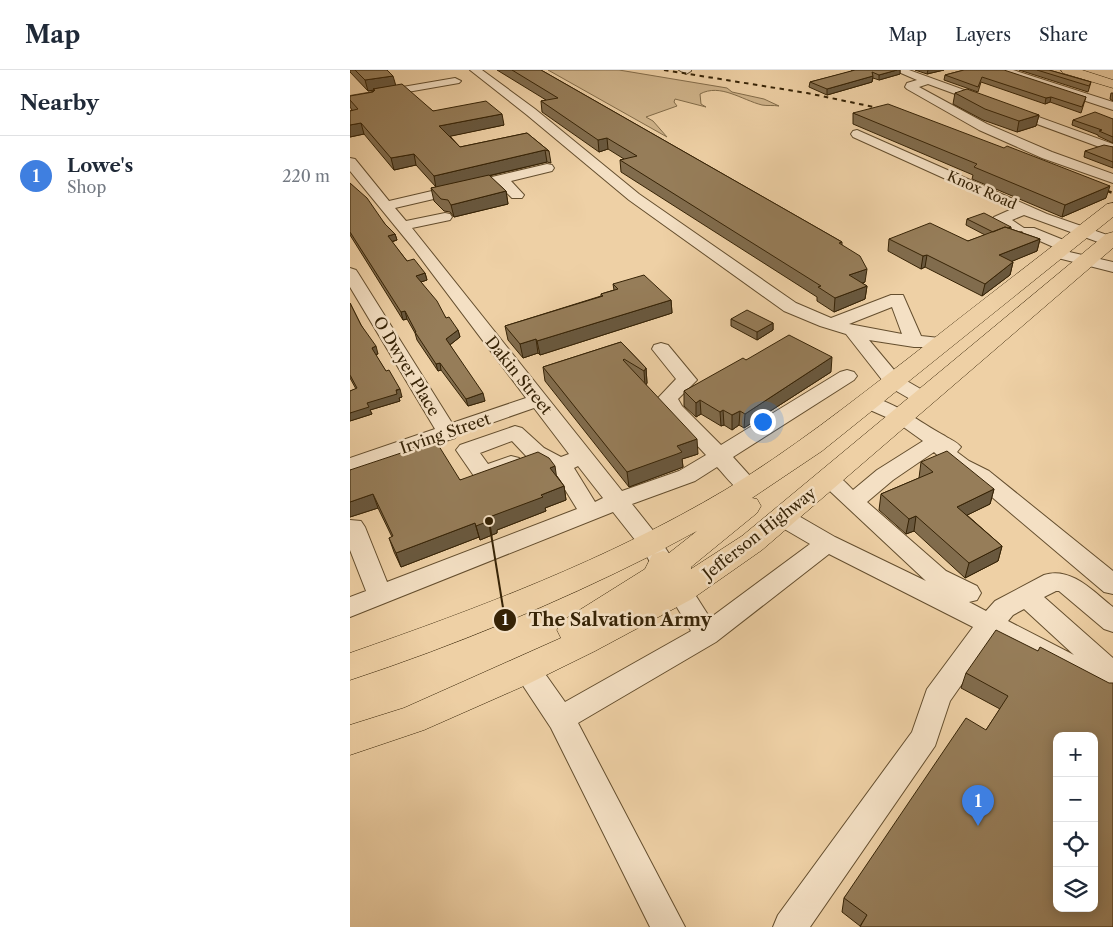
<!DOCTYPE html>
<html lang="en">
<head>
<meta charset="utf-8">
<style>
	body { margin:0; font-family:"Libre Caslon Text",serif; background:#f2f2f3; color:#1f2937 }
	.controls { position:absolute; right:15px; bottom:15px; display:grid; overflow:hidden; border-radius:10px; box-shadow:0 2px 12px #0003 }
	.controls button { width:45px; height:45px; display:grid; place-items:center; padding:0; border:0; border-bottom:1px solid #e0e1e3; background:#fff; color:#1f2937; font:25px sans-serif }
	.you { position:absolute; left:412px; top:351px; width:18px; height:18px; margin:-12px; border:4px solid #fff; border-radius:50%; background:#1a73e8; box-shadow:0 0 0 8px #1a73e833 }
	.badge { display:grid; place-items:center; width:32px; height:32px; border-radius:50%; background:#8f2418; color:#fff; font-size:16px; font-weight:700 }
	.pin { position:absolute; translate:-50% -41px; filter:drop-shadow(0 1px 2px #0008) }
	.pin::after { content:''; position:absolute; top:26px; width:18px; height:15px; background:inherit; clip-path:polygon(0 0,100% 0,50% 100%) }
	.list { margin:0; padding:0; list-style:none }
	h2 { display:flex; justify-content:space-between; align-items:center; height:65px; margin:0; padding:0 20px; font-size:21px }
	h2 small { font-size:16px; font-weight:400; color:#747a83 }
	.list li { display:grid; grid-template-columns:32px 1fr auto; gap:15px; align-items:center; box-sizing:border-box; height:80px; padding:0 20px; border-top:1px solid #e0e1e3 }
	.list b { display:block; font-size:19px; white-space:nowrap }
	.list p { margin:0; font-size:16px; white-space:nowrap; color:#747a83 }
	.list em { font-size:16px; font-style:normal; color:#747a83 }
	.icon { flex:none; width:28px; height:28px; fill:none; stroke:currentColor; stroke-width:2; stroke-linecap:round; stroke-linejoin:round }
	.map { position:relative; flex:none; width:763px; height:857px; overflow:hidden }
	header { display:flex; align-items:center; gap:30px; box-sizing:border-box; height:70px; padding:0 25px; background:#fff; border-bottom:1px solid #e0e1e3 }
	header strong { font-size:24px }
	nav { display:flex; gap:28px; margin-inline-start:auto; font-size:18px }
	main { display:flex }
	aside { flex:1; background:#fff }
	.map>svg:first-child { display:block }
	.green { fill:#cfb38a; stroke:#826b48 }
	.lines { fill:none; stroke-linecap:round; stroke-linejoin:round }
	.minor-casing { stroke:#644e2e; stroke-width:2 }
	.major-casing { stroke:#362306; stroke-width:1 }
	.minor { fill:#f4e0c4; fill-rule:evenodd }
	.major { fill:#eed0a5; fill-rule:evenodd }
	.rail-far1 { stroke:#362306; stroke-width:2; stroke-dasharray:4.5 4.5; stroke-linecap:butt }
	.rail { stroke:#362306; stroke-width:2.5; stroke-dasharray:5.5 5.5; stroke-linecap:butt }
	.wall { fill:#816c4d; stroke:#362306 }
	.shaded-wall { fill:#69583e; stroke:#362306 }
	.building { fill:#967d59; stroke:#362306; fill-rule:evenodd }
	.labels { text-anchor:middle; stroke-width:5; stroke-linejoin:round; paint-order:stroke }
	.far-street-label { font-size:14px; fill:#362306; stroke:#f4e0c4 }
	.street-label { font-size:16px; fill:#362306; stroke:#f4e0c4 }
	.leader { fill:none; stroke:#362306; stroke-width:2 }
	.callout-dot { fill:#362306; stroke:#f4e0c4; stroke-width:2 }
	.mark-label { font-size:15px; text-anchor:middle; font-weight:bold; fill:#fff }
	.callout-label { font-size:18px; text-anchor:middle; font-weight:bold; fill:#362306; stroke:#f4e0c4; stroke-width:5; stroke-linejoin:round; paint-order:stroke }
</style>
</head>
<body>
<header>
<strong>Map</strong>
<nav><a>Map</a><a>Layers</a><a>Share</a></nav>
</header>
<main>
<aside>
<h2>Nearby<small></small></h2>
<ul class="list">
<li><span class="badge" style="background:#3f7fe0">1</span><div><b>Lowe's</b><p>Shop</p></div><em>220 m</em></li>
</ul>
</aside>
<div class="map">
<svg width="763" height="857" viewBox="0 0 763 857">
	<rect width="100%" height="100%" fill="#eed0a5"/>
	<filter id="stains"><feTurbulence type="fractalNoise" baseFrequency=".004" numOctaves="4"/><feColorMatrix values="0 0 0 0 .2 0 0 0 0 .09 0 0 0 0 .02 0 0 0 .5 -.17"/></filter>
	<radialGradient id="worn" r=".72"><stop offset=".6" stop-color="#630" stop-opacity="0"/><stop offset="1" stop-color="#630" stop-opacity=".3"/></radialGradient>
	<path class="green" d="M198 0H269L377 18 382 22 414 29 429 36C423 35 417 36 412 35 392 30 370 13 350 24L351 34 356 37 325 29 324 32 327 36 296 47 303 51 317 67Z"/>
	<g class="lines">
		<defs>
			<path id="minor" d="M120 0H132L185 39 289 124 446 233 481 248 541 225H553L571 266 599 269 602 273 599 277H564L519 270 550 307 581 325 584 329 581 333 574 335 567 333 536 315 496 264 470 256 434 241 279 130 177 45ZM542 237 552 264 499 254Z
				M329 0H341V1L336 4Z
				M544 0H559L763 74V82L578 14 569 17 637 54 702 82 763 104V113L692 88 629 60 557 19 555 17 557 13 567 10Z
				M647 0H663L763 32V40L648 2Z
				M105 8 111 11 109 13 0 32V26Z
				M507 60 697 144 763 167V175L759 176 674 145 662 150 674 158H684L721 173 723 176 721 179 715 181 763 192V202L700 186 698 183 700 180 708 179 674 164 672 161C663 164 647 157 642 150L644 147 662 139 503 67 501 64 503 61Z
				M0 88 5 89 39 131 197 94 202 95 204 98 202 101 161 111 174 125 172 128H162L148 114 45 138 56 151 95 143 100 144 102 147 100 150 62 158 272 421 329 401 356 385 317 343 308 328 326 309 302 279 304 275 311 273 318 275 347 310 328 329 332 336 371 375 490 302 497 300 504 302 507 306 504 310 383 387 411 418 408 423C389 428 379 409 367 397L345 411 282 434 309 468 360 548 460 474 424 453 420 447 424 441 432 439 440 441 485 467 576 511 467 409 470 404C485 400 493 410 503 420L527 400 573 371 545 351 511 336 508 332 511 328 518 326C547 333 569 352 595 366 601 370 606 371 611 377L607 382 619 391 639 401 763 501V524L754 522 623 411 604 401 584 382 543 410 517 432 596 501 627 516 631 523 627 530 619 532 636 541 645 531 694 505C721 496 744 522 763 537V562L754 559 709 521H706L694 527 763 588V629L753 626 644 568 600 631 585 676 460 857H423L428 845 562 662 577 619 623 557 479 484 366 572 228 653 335 857H300L201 658 162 599 166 591 176 588 186 591 215 632 341 561 293 480 263 442 0 547V527L16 521 0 480V450L11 451 15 457 37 512 227 439 203 400 178 388 162 371 130 383 138 394 161 386 169 388 172 393 169 398 134 411 126 409 106 380 110 375 165 356 172 358 194 378 211 387 219 384 184 338 107 365 105 368 0 402V388L85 359 0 217V198L6 200 8 203 102 353 176 328 63 178 0 101ZM228 396 253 428 245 432 224 398ZM674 539 724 585 658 551 663 545Z"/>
			<path id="major" d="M711 0H732L763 10V18L713 3Z
				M763 133V147L472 381 402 428 407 429 411 436 407 443 341 497V499L392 466 756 164 763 162V178L412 480 342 529 245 581 176 615 74 660 0 685V655L54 638 211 568 207 560 212 551 295 499 302 485C205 534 103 576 0 610V583C129 538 257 490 375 420 441 380 499 334 560 287 625 236 691 185 757 134ZM347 461 319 483 313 481 304 484Z"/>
		</defs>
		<use href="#minor" class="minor-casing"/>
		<use href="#major" class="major-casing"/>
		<use href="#minor" class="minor"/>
		<use href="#major" class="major"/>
		<path class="rail-far1" d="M314 0 457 23 538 40"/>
		<path class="rail" d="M746 117 763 123"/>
	</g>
	<path class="wall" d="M0 0H37L45 15 83 41 154 55 100 66 110 77 177 63 199 81 201 93 197 92 139 106 156 121 158 134 104 147 100 142 94 141 84 131 81 118 86 117 66 95 44 100 14 64 0 67V41L2 40 0 37V30L24 21V20L18 21 0 2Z
		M147 0H191L492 172V175L515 212 512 213 517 216 515 229 484 242 467 231V227L271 102 270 90 274 89 258 79 249 82 192 42 191 31 196 30Z
		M501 0H550V4L529 10 523 8 522 12 477 25 459 17 460 12 503 1Z
		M565 0H594L577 4Z
		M614 0 736 27 731 43 700 32 695 34 631 12 628 22 594 10 595 5Z
		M669 0H699L741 12 738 22Z
		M605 23 689 45 686 56 667 62 633 50 603 34Z
		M761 23H763V31L760 29Z
		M503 43 756 128 712 147 622 109 623 105 503 54Z
		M763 49V73L748 66V65L722 55 723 50Z
		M763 77V98L734 87 735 81Z
		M0 113 35 154 45 164 47 170 42 172 57 191 75 203 77 210 71 212 96 248 108 260 110 267 100 275 135 331 118 336 91 300 88 301 67 270 65 263 57 249 53 250 0 165Z
		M617 149 661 157V159L690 169 687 181 662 191 663 192 660 205 632 226 575 197 571 199 538 181 539 169 618 171 635 165 616 155Z
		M263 214 321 230 322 243 190 285 188 283 173 288 158 270 155 256 251 226V224L264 220Z
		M0 233 11 255 28 284H25L52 327 49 328 50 331 20 340 22 344 0 351V321L6 319 0 308Z
		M381 249 423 253V260L407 270 381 256Z
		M271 272 296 298 297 313 296 315 348 384 332 389 333 397 328 399 279 417 195 311 193 297Z
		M396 290 481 302 394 358 389 355 382 360 374 355 371 356 351 344 346 347 334 336V321Z
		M571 392 644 419 640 434 617 445 652 476 648 491 615 508 564 461 556 464 529 440 531 424 569 408Z
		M0 400 110 410 207 406 214 416 216 430 195 438 196 441 147 460V463L130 470 129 467 51 497 44 482 39 468 42 467 28 438 0 447Z
		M688 581 510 856 492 842 494 828 636 660 650 639 611 618 616 603Z"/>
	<path class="shaded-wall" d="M547 0H550V4L529 10V5Z
		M578 0H594L577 4Z
		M43 6 46 16 23 19 24 20 18 21 15 10Z
		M523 6 522 12 477 25V19Z
		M701 27 700 32 695 34 696 28Z
		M152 44 154 55 92 68 89 56Z
		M689 45 686 56 667 62 669 51Z
		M11 53 14 64 0 67V55Z
		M257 68 258 79 249 82 248 70Z
		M195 80 197 92 86 118 84 106Z
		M64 84 66 95 44 100 41 88Z
		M760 116 756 128 712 147 715 135Z
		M156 121 158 134 104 147 101 135Z
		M45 164 47 170 40 172 38 166Z
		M690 169 687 181 646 198 649 185Z
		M577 185 575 197 571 199 573 186Z
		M663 192 660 205 632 226 635 214Z
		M517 199 515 212 498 219 499 205Z
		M75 203 77 210 68 213 66 206Z
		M517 216 515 229 484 242 485 228Z
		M321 230 322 243 190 285 187 271Z
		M55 241 57 249 53 250 51 242Z
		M423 253V260L407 270V262Z
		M108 260 110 267 97 277 96 269Z
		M186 269 188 283 173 288 170 274Z
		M26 276 28 284 24 285 22 278Z
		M482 287 481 302 394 358 395 344Z
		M90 293 91 300 88 301 86 294Z
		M296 298 297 313 295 316 294 301Z
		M50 319 52 327 49 328 50 331 20 340 22 344 0 351V343L17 333Z
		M133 323 135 331 118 336 116 329Z
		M350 330 351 344 346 347V333Z
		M373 340 374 355 371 356 370 342Z
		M390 341 389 355 382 360V345Z
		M347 369 348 384 332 389 333 397 328 399 279 417 277 402 327 376Z
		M205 396 207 410 200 398Z
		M214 416 216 430 195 438 196 441 147 460V463L130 470 126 456 142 446 191 425Z
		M644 419 640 434 603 452 607 437Z
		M23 424 28 438 0 447V432Z
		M566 446 564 461 556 464 559 449Z
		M125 453 129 467 51 497 46 483Z
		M652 476 648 491 615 508 619 493Z"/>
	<path class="building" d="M5 0H37L43 6 15 10Z
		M162 0H191L492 172 489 173 510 186 517 199 499 205 517 216 485 228 468 217 471 216 270 90 287 86 257 68 248 70 191 31 208 28Z
		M505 0H547L529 5 522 2 523 6 477 19 460 12Z
		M614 0H654L736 27 732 37 701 27 696 28 632 7 628 17 595 5Z
		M687 0H699L741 12 739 16Z
		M52 14 83 41 136 31 152 44 89 56 110 77 177 63 199 81 195 80 84 106 64 84 41 88 11 53 0 55V41L8 39 0 30V26L23 22 25 20 23 19Z
		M617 19 689 45 669 51 635 39 605 23Z
		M538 34 654 78 657 76 760 116 715 135 624 97 627 94 503 43Z
		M745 42 763 49V67L749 61 752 60 723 50Z
		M754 75 763 77V92L735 81Z
		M139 105 156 121 101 135 98 130 91 129 81 118Z
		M0 113 17 128 35 154 45 164 38 166 57 191 64 189 75 203 66 206 87 231 96 248 99 247 108 260 96 269 133 323 116 329 90 293 86 294 65 262H66L55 241 51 242 0 162Z
		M634 143 661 157 658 158 655 157 643 162 617 149Z
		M580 153 618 171 655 157 690 169 649 185 663 192 635 214 577 185 573 186 539 169Z
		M294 205 321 230 187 271 186 269 170 274 155 256 253 226 251 224 268 219 263 214Z
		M0 233 11 255 26 276 22 278 23 280 36 301 39 300 50 319 46 320 47 324 17 333 19 337 0 343V321L7 318 0 305Z
		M397 240 423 253 407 262 381 249Z
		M439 265 482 287 395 344 390 341 382 345 373 340 370 342 350 330 346 333 334 321 393 288 396 290Z
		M271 272 296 298 294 301 274 289 273 290 347 369 327 376 332 382 327 384 277 402 193 297Z
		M87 373 110 410 188 382 199 388 205 396 200 398 214 416 191 425 193 427 142 446 144 449 126 456 125 453 46 483 39 468 43 466 23 424 0 432V400L54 382 53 381 71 375H79Z
		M597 381 644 419 607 437 652 476 619 493 566 446 559 449 531 424 583 402 571 392Z
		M646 560 688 581 690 577 759 613H763V857H510L517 845 494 828 616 648 636 660 658 626 616 603ZM707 666H744V838H707Z"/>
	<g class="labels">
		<g class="far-street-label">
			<text transform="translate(632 120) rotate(24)" y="5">Knox Road</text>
		</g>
		<g class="street-label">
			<text transform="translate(57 296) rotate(59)" y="6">O Dwyer Place</text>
			<text transform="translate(169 305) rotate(51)" y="6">Dakin Street</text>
			<text transform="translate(95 363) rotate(-19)" y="6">Irving Street</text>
			<text transform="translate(409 463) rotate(-38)" y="6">Jefferson Highway</text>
		</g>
	</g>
	<path class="leader" d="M139 451L155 550"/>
	<g class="callout-dot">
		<circle cx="139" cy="451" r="5"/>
		<circle cx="155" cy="550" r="12"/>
	</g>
	<g class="mark-label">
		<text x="155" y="555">1</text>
	</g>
	<g class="callout-label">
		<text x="270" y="556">The Salvation Army</text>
	</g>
	<rect width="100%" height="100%" filter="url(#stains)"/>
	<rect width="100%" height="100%" fill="url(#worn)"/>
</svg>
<div class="controls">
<button>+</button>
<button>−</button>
<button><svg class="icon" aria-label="locate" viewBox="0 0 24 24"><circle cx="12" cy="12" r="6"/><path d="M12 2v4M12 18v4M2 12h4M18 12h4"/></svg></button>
<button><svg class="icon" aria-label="layers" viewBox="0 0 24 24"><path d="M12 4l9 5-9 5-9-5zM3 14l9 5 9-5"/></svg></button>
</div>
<div class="you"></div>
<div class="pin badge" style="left:628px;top:756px;background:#3f7fe0">1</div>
</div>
</main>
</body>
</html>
